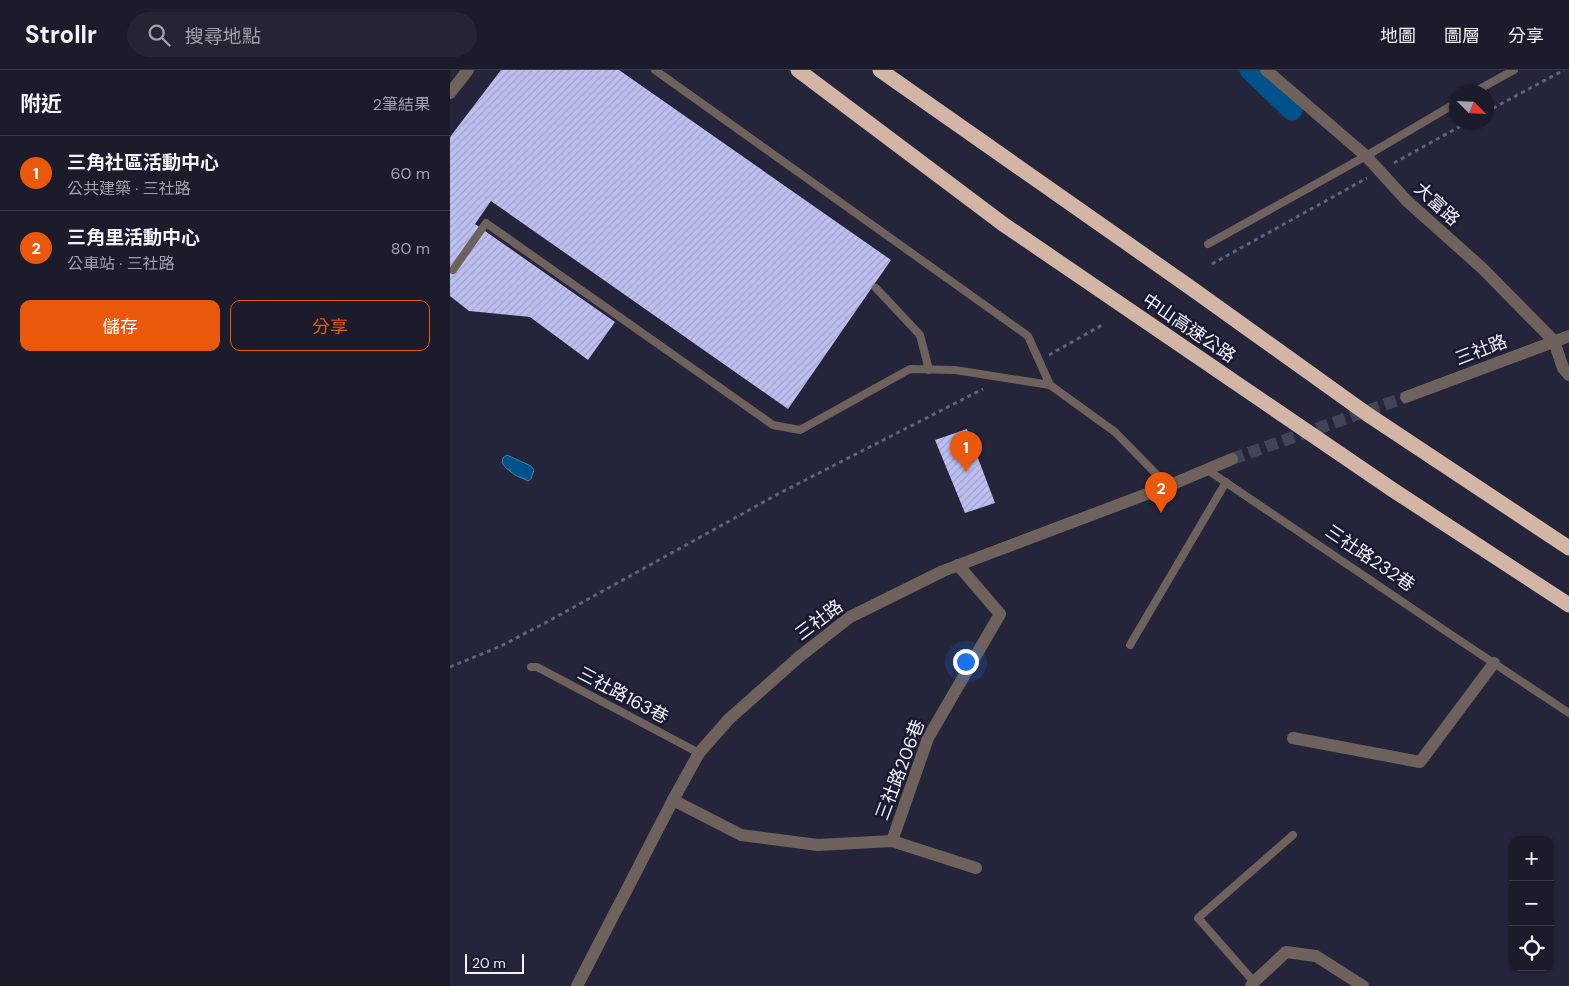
<!DOCTYPE html>
<html lang="zh-TW">
<head>
<meta charset="utf-8">
<style>
	body { margin:0; font-family:"DM Sans","Noto Sans TC",sans-serif; background:#242434; color:#f1f3f6 }
	.controls { position:absolute; right:15px; bottom:15px; display:grid; overflow:hidden; border-radius:10px; box-shadow:0 1px 4px #0004 }
	.controls button { width:45px; height:45px; display:grid; place-items:center; padding:0; border:0; border-bottom:1px solid #393948; background:#1b1b2c; color:#f1f3f6; font:25px sans-serif }
	.compass { position:absolute; left:999px; top:15px; width:45px; height:45px; border-radius:50%; background:#1b1b2c; box-shadow:0 1px 4px #0004; rotate:114deg }
	.scale { position:absolute; left:15px; bottom:12px; width:59px; box-sizing:border-box; padding-left:5px; border:2px solid #f1f2fe; border-top:0; font-size:14px; line-height:18px; white-space:nowrap; color:#f1f2fe; -webkit-text-stroke:4px #1a1a30; paint-order:stroke }
	.you { position:absolute; left:515px; top:591px; width:18px; height:18px; margin:-12px; border:4px solid #fff; border-radius:50%; background:#1a73e8; box-shadow:0 0 0 8px #1a73e833 }
	.badge { display:grid; place-items:center; width:32px; height:32px; border-radius:50%; background:#ea580c; color:#fff; font-size:16px; font-weight:700 }
	.pin { position:absolute; translate:-50% -41px; filter:drop-shadow(0 1px 2px #0008) }
	.pin::after { content:''; position:absolute; top:26px; width:18px; height:15px; background:inherit; clip-path:polygon(0 0,100% 0,50% 100%) }
	.list { margin:0; padding:0; list-style:none }
	h2 { display:flex; justify-content:space-between; align-items:center; height:65px; margin:0; padding:0 20px; font-size:21px }
	h2 small { font-size:16px; font-weight:400; color:#a0a1a9 }
	.list li { display:grid; grid-template-columns:32px 1fr auto; gap:15px; align-items:center; box-sizing:border-box; height:75px; padding:0 20px; border-top:1px solid #393948 }
	.list b { display:block; font-size:19px; white-space:nowrap }
	.list p { margin:0; font-size:16px; white-space:nowrap; color:#a0a1a9 }
	.list em { font-size:16px; font-style:normal; color:#a0a1a9 }
	.actions { display:flex; gap:10px; padding:15px 20px }
	.actions a { flex:1; padding:11px 0; border:1px solid #ea580c; border-radius:10px; text-align:center; font-size:18px; color:#ea580c }
	.actions .main { background:#ea580c; color:#fff }
	.icon { flex:none; width:28px; height:28px; fill:none; stroke:currentColor; stroke-width:2; stroke-linecap:round; stroke-linejoin:round }
	.map { position:relative; flex:none; width:1119px; height:916px; overflow:hidden }
	header { display:flex; align-items:center; gap:30px; box-sizing:border-box; height:70px; padding:0 25px; background:#1b1b2c; border-bottom:1px solid #393948 }
	header strong { font-size:24px }
	nav { display:flex; gap:28px; margin-inline-start:auto; font-size:18px }
	.search { width:350px; height:45px; background:#242434; display:flex; align-items:center; gap:12px; box-sizing:border-box; padding:0 18px; border-radius:28px; color:#a0a1a9; font-size:19px }
	main { display:flex }
	aside { flex:1; background:#1b1b2c }
	.map>svg:first-child { display:block }
	.water { fill:url(#water-ripples); stroke:#4981ae }
	.lines { fill:none; stroke-linecap:round; stroke-linejoin:round }
	.canal { stroke:#01518b; stroke-width:21 }
	.building { fill:url(#building-hatch) }
	.tertiary-tunnel { stroke:#434358; stroke-width:12; stroke-dasharray:12 6; stroke-linecap:butt }
	.path { stroke:#626276; stroke-width:3; stroke-dasharray:4 4; stroke-linecap:butt }
	.service { stroke:#6f625c; stroke-width:8 }
	.minor { stroke:#6f625c; stroke-width:12 }
	.tertiary { stroke:#6f625c; stroke-width:12 }
	.motorway { stroke:#d3b5a5; stroke-width:15 }
	.labels { text-anchor:middle; stroke-width:5; stroke-linejoin:round; paint-order:stroke }
	.street-label { font-size:18px; fill:#f1f2fe; stroke:#1a1a30 }
</style>
</head>
<body>
<header>
<strong>Strollr</strong>
<div class="search"><svg class="icon" aria-label="search" viewBox="0 0 24 24"><circle cx="10" cy="10" r="6"/><path d="M15 15l6 6"/></svg>搜尋地點</div>
<nav><a>地圖</a><a>圖層</a><a>分享</a></nav>
</header>
<main>
<aside>
<h2>附近<small>2筆結果</small></h2>
<ul class="list">
<li><span class="badge">1</span><div><b>三角社區活動中心</b><p>公共建築 · 三社路</p></div><em>60 m</em></li>
<li><span class="badge">2</span><div><b>三角里活動中心</b><p>公車站 · 三社路</p></div><em>80 m</em></li>
</ul>
<div class="actions"><a class="main">儲存</a><a>分享</a></div>
</aside>
<div class="map">
<svg width="1119" height="916" viewBox="0 0 1119 916">
	<defs>
		<pattern id="water-ripples" width="26" height="14" patternUnits="userSpaceOnUse" patternTransform="scale(1.25)"><rect width="26" height="14" fill="#01518b"/><path d="M2 4q2-2 4 0t4 0M15 11q2-2 4 0t4 0" fill="none" stroke="#266a9c"/></pattern>
		<pattern id="building-hatch" width="6" height="6" patternUnits="userSpaceOnUse" patternTransform="scale(1.25)"><rect width="6" height="6" fill="#bdbff1"/><path d="M-1 1l2-2M0 6l6-6M5 7l2-2" fill="none" stroke="#a0a2c8"/></pattern>
	</defs>
	<rect width="100%" height="100%" fill="#24243b"/>
	<path class="water" d="M57 385 81 396 84 400 81 409 78 411 65 405 56 398 52 393 53 388Z"/>
	<g class="lines">
		<path class="canal" d="M800 0 842 40"/>
	</g>
	<path class="building" d="M51 0H169L441 190 338 339 41 131 25 154 165 252 138 290 80 247 19 241 0 226V67Z
		M517 359 545 433 515 443 485 370Z"/>
	<g class="lines">
		<path class="tertiary-tunnel" d="M782 389 956 327"/>
		<path class="path" d="M1036 42 1114 0
			M944 93 1018 52
			M762 194 917 108
			M599 285 652 255
			M0 597 51 576 95 553 328 424 533 319"/>
		<path class="service" d="M205 0 578 266 600 315
			M1024 22 1064 0
			M758 174 916 86 1006 33
			M3 200 36 153 323 355 350 360 460 299 505 300 600 315 665 362 718 416
			M426 218 470 265 479 300
			M756 399 1003 566 1119 643
			M680 575 776 412
			M81 597H87L249 683
			M804 912 748 848 843 765"/>
		<path class="minor" d="M816 0 916 86 957 131 1032 198 1104 271 1113 298 1119 305
			M0 23 18 0
			M508 495 550 544 478 668 442 771 526 798
			M843 668 970 692 1044 593
			M223 730 291 765 368 775 442 771
			M801 916 804 912 836 882 866 886 913 916"/>
		<path class="tertiary" d="M956 327 1119 266
			M127 916 223 730 249 683 279 649 349 587 400 547 493 501 718 416 782 389"/>
		<path class="motorway" d="M348 0 553 154 943 420 1119 535
			M430 0 741 218 917 344 1119 478"/>
	</g>
	<g class="labels">
		<g class="street-label">
			<text transform="translate(987 134) rotate(43)" y="6">大富路</text>
			<text transform="translate(739 258) rotate(34)" y="6">中山高速公路</text>
			<text transform="translate(1031 280) rotate(-21)" y="6">三社路</text>
			<text transform="translate(920 488) rotate(34)" y="6">三社路232巷</text>
			<text transform="translate(369 550) rotate(-37)" y="6">三社路</text>
			<text transform="translate(173 625) rotate(28)" y="6">三社路163巷</text>
			<text transform="translate(450 700) rotate(-69)" y="6">三社路206巷</text>
		</g>
	</g>
</svg>
<div class="controls">
<button>+</button>
<button>−</button>
<button><svg class="icon" aria-label="locate" viewBox="0 0 24 24"><circle cx="12" cy="12" r="6"/><path d="M12 2v4M12 18v4M2 12h4M18 12h4"/></svg></button>
</div>
<svg class="compass" viewBox="-18 -18 36 36"><path d="M0-13l5 13h-10z" fill="#e53935"/><path d="M0 13l5-13h-10z" fill="#a0a1a9"/></svg>
<div class="scale">20 m</div>
<div class="you"></div>
<div class="pin badge" style="left:516px;top:402px">1</div>
<div class="pin badge" style="left:711px;top:443px">2</div>
</div>
</main>
</body>
</html>
